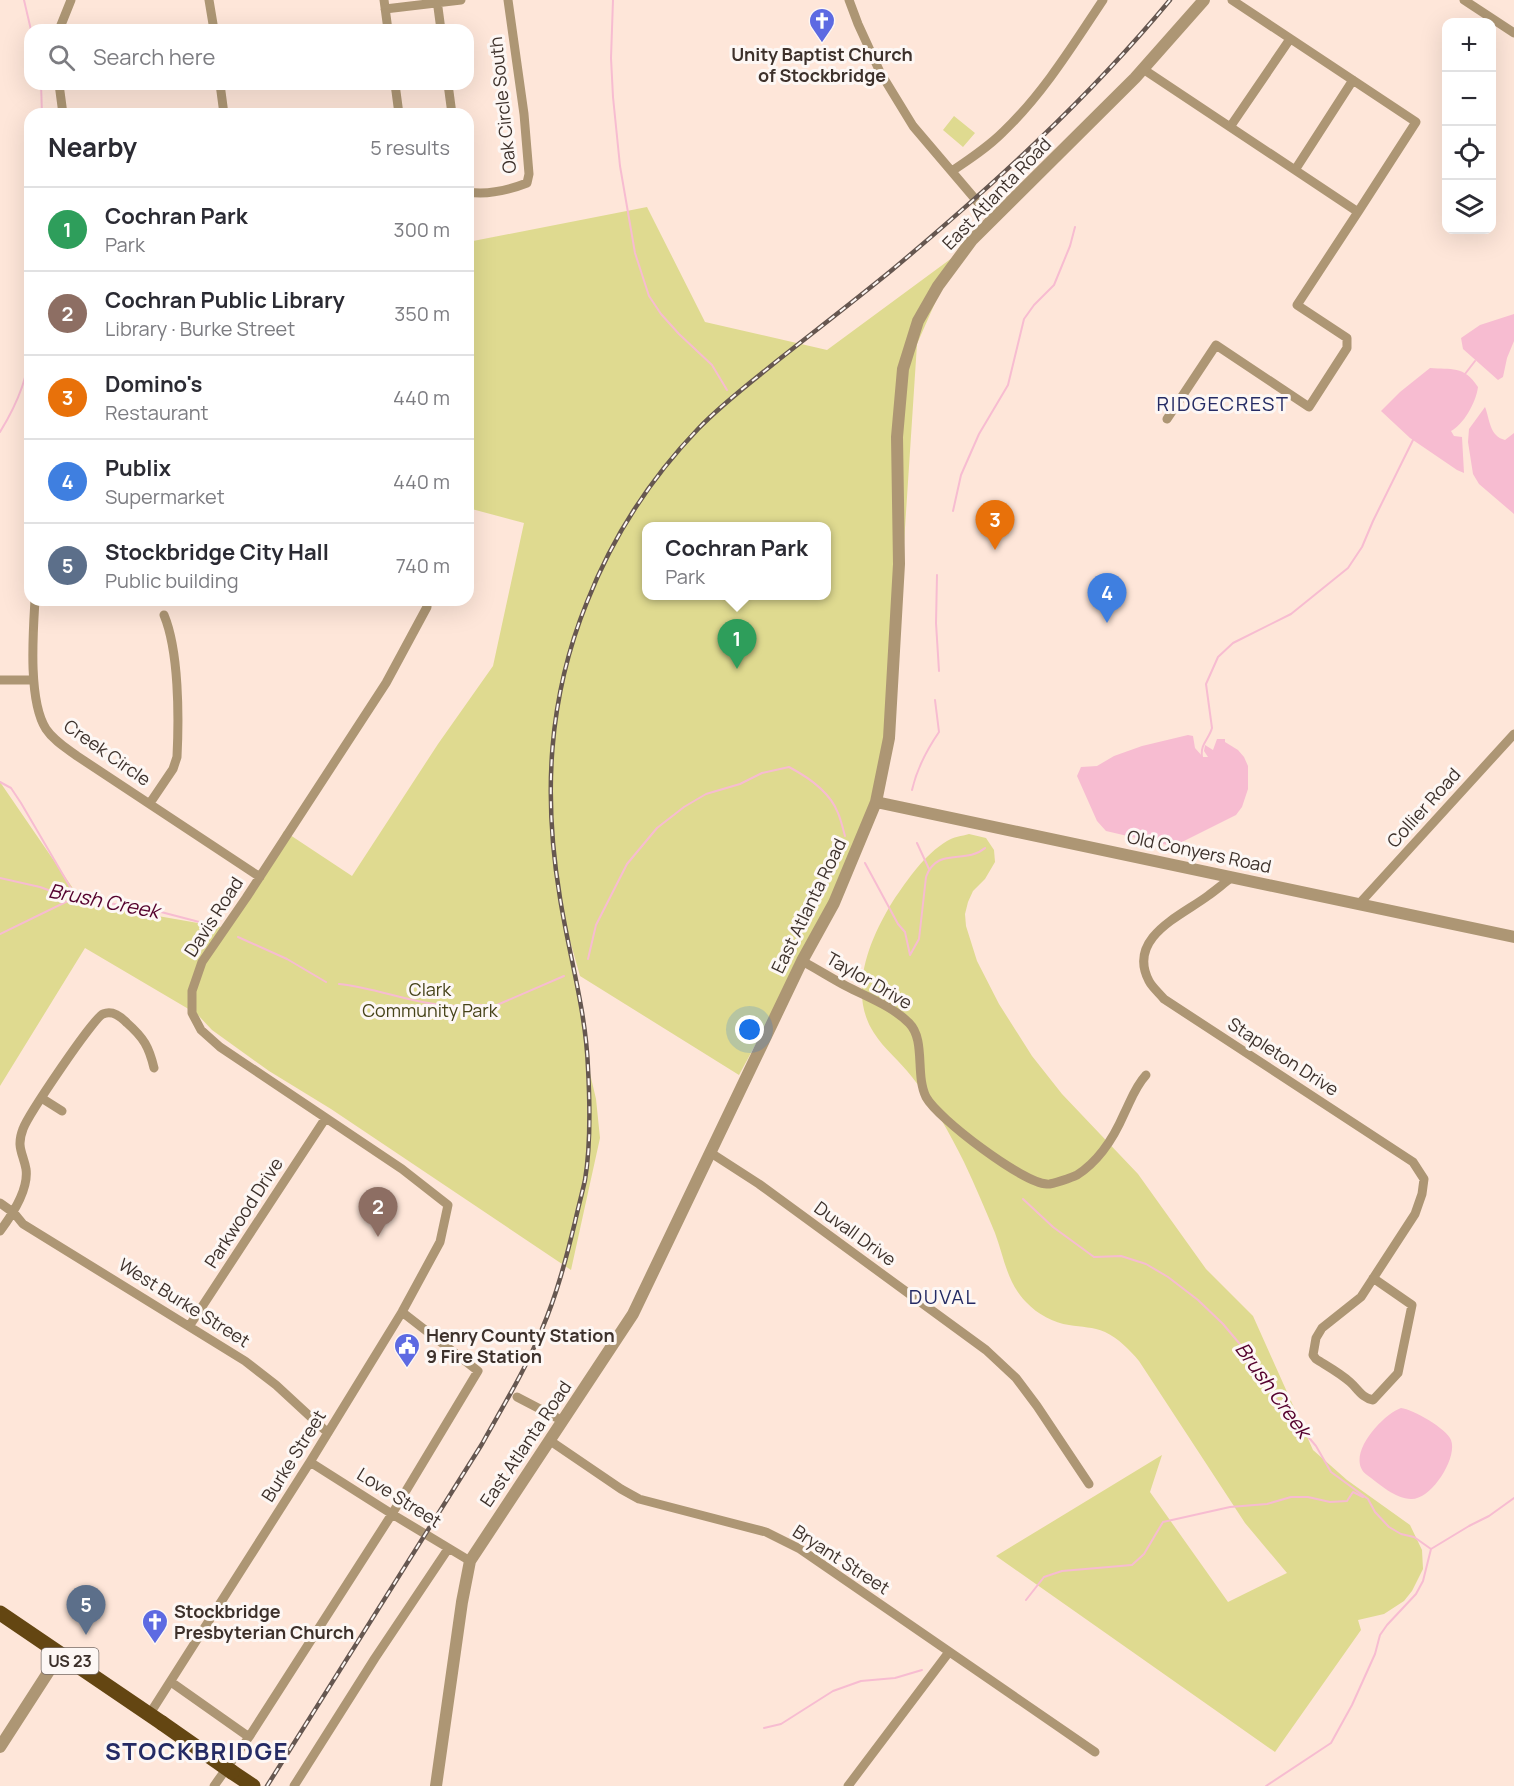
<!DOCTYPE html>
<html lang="en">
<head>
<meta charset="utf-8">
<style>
	body { margin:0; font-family:Manrope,sans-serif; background:#f7f7f7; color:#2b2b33 }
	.controls { position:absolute; right:18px; top:18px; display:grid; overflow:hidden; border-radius:12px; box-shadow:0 6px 24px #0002 }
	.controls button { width:54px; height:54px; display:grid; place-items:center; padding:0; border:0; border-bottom:2px solid #e1e1e2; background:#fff; color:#2b2b33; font:30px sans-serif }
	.you { position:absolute; left:750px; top:1030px; width:21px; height:21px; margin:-15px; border:4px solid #fff; border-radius:50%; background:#1a73e8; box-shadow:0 0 0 9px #1a73e833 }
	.badge { display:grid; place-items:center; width:39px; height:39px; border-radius:50%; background:#5d6ae2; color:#fff; font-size:20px; font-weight:700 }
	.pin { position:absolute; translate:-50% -50px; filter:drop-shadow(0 2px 3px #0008) }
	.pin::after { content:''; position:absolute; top:32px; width:21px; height:18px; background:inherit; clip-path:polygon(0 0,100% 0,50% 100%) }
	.popup { position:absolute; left:642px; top:522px; width:189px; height:78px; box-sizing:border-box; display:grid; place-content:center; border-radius:12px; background:#fff; filter:drop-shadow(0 2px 4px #0005); font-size:20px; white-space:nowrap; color:#7c7c81 }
	.popup b { font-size:22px; color:#2b2b33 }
	.popup::after { content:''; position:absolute; left:50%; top:100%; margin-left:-12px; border:12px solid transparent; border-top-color:#fff }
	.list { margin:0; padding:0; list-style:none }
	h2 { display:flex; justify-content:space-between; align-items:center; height:78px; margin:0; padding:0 24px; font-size:26px }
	h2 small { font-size:20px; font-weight:400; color:#7c7c81 }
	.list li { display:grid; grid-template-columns:39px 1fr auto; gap:18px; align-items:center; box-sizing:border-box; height:84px; padding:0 24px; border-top:2px solid #e1e1e2 }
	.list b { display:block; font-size:22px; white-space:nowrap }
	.list p { margin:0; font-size:20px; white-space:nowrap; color:#7c7c81 }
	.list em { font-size:20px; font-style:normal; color:#7c7c81 }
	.icon { flex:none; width:33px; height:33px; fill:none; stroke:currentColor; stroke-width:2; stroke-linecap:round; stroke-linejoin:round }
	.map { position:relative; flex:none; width:1514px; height:1786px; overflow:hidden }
	.search { position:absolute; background:#fff; box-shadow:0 6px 24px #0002; left:24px; top:24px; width:450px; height:66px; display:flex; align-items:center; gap:15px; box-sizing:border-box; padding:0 21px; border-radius:18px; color:#7c7c81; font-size:22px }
	.panel { position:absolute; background:#fff; box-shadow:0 6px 24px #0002; left:24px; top:108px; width:450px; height:498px; border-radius:18px }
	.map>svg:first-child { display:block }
	.green { fill:#dfda90; fill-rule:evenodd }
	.water { fill:#f7bcd1 }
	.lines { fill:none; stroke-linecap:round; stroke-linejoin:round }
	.stream { stroke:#f7bcd1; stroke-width:2 }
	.minor { stroke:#ad9674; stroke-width:9 }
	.tertiary { stroke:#ad9674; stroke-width:12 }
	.trunk { stroke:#644612; stroke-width:15 }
	.rail-casing { stroke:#665750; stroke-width:4.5 }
	.rail { stroke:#fdf7f4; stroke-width:2; stroke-dasharray:7; stroke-linecap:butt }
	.trunk-bridge { stroke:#644612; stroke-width:15 }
	.labels { text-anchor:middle; stroke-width:6; stroke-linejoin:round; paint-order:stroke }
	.shield { fill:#fdf7f4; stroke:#776c67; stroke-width:1.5 }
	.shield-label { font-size:16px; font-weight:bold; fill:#3d312b }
	.poi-label { font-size:18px; font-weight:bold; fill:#3d312b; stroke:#fdf7f4; text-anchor:start }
	.street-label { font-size:18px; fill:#3d312b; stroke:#fdf7f4 }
	.park-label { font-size:18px; fill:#464319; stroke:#fdf7f4 }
	.neighbourhood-label { font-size:20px; letter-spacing:1.5px; fill:#252b64; stroke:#fdf7f4 }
	.water-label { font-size:20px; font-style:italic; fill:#54002d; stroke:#fdf7f4 }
	.district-label { font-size:24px; font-weight:bold; letter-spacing:1.5px; fill:#252b64; stroke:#fdf7f4 }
</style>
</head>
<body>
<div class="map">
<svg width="1514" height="1786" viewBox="0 0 1514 1786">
	<rect width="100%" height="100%" fill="#fee6d9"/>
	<path class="green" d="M954 116 975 133 963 147 943 130Z
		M647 207 705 322 827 350 956 255 917 344 892 727 881 803 844 882 739 1075 580 976 563 916 585 1028 588 1065 596 1099 600 1138 571 1270 331 1109 269 1071 212 1030 197 1014 85 948 0 1086V782L83 903 221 927 202 962 260 877 284 831 352 876 438 744 493 666 524 523 468 508V242ZM647 526H827V596H647Z
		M969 834 986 838 994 850 995 862 985 879 973 891 968 902 965 914 966 926 977 961 999 1004 1032 1056 1062 1094 1138 1174 1206 1269 1253 1316 1313 1450 1347 1480 1410 1525 1422 1550 1423 1569 1412 1591 1404 1601 1384 1614 1358 1620 1361 1630 1275 1752 996 1556 1162 1455 1150 1492 1228 1602 1287 1573 1245 1523 1139 1361C1129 1349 1119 1339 1105 1332 1093 1327 1082 1327 1069 1325 1054 1323 1037 1314 1026 1302 1007 1283 1004 1257 995 1233 985 1209 975 1185 964 1162 949 1132 933 1103 912 1077 900 1061 884 1049 874 1033 847 992 870 938 893 901 908 879 924 855 947 841 953 837 962 836 969 834Z"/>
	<path class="water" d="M1514 314V341L1507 358 1503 377 1498 380 1463 349 1461 338 1480 325Z
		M1430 368C1451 370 1464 365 1478 387 1476 403 1463 425 1451 431L1454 436 1462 437 1464 473 1457 470 1410 438 1381 411 1400 392Z
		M1485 407C1490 419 1489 436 1505 440L1514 433V514L1479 484 1473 474 1468 442 1469 429Z
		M1188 735 1193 736 1195 748 1203 757H1208L1204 751 1205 745 1213 750 1217 739H1225V742L1238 750 1244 757 1248 766V789L1242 807 1236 815 1182 842 1168 845 1162 844 1106 831 1097 821 1077 776 1081 767 1097 766 1114 756 1142 746Z
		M1401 1408C1413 1409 1447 1429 1451 1440 1458 1458 1431 1500 1411 1499 1396 1499 1379 1484 1367 1475 1343 1457 1383 1414 1401 1408Z"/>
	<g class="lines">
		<path class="stream" d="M24 0 31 30
			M613 0 611 58 613 97 620 166 635 253 649 296 661 314 679 334 712 365 727 390
			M41 84 42 114
			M30 279V281
			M1465 374 1475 361
			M0 432C16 406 29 377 30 347
			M953 511 961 475 979 434 1008 385 1024 319 1034 305 1054 285 1070 246 1075 227
			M937 575 936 623 939 671
			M1202 757C1200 744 1209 739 1212 728L1206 684 1218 657 1233 643 1291 614 1348 568 1362 547 1373 521 1413 440
			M0 782 11 788 21 803 76 897
			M912 790C917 768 926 751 939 732L935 700
			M917 843 929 869
			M865 863 898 924 905 932 910 955
			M0 878 40 887 62 895 161 912 207 924
			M0 934 76 897
			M238 937 287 959 326 982
			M910 955 919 939 926 877C937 846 965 865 985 848
			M588 959 596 925 627 864 657 828 684 807 706 794 740 784 762 773 789 767C808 777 830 792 838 813 841 820 843 829 845 836
			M339 984C378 988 415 1005 455 1006
			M472 1005H497L564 976
			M1023 1199 1053 1227 1094 1257 1121 1256 1146 1264 1168 1277 1198 1300 1223 1324 1239 1343 1262 1372 1271 1393 1316 1446 1331 1472 1368 1499 1375 1512 1389 1527 1401 1534 1414 1537 1431 1549
			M1431 1549 1469 1526 1489 1516 1514 1498
			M1026 1600 1044 1577 1062 1571 1132 1565 1144 1554 1163 1522 1230 1507 1267 1504 1291 1497H1308L1330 1502 1347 1501 1353 1492 1363 1497
			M764 1728 781 1724 833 1691 861 1681 895 1678 922 1670
			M1266 1786 1331 1743 1352 1705 1375 1654 1380 1635 1387 1625 1416 1594 1423 1581 1431 1549"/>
		<path class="minor" d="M209 0 214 30
			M384 0 388 30
			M437 0 441 30
			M849 0 858 24 880 72 913 126 993 220
			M1232 0 1416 122 1358 212
			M1464 0 1514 33
			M385 9 461 0
			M59 30 71 0
			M1143 69 1358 212 1297 305 1347 338V348L1309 407 1216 345 1167 419
			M59 84 63 114
			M220 84 224 114
			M395 84 399 114
			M448 84 452 114
			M1230 127 1290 39
			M1295 170 1353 80
			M952 171C970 159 988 147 1003 132 1043 94 1073 45 1103 0
			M468 192C487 195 509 190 527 183L529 174 524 114 508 0
			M35 600C33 633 28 701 46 729 54 741 66 748 77 756L260 877
			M0 680H33
			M150 803 173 769 177 757C179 717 179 651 164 615
			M1231 878C1223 884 1216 890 1209 895 1183 915 1126 937 1149 981 1152 987 1159 993 1164 999L1413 1162 1424 1179 1422 1194 1415 1214 1361 1297 1322 1328 1316 1338 1313 1355 1316 1359C1327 1366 1340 1373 1350 1382 1358 1389 1362 1398 1373 1400L1398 1373 1412 1305 1373 1278
			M1359 904 1514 734
			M802 961C817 969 831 978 846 986 867 997 892 1006 909 1023 926 1040 915 1075 926 1097 938 1119 1023 1183 1047 1184 1051 1185 1073 1177 1077 1175 1099 1161 1114 1137 1124 1114 1131 1100 1135 1087 1146 1075
			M43 1099 62 1111
			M711 1153 759 1184 986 1350 1016 1378 1037 1406 1089 1484
			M0 1203 14 1213 23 1224 245 1361 276 1385 328 1433
			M0 1231C12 1215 29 1190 26 1169 23 1153 16 1147 23 1129 28 1115 94 1017 103 1014 113 1010 121 1017 127 1023 144 1038 149 1047 154 1068
			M190 1325 325 1119
			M517 1397 563 1421
			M549 1440 621 1489 639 1499 766 1532 800 1549 1095 1752
			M310 1462 392 1514 470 1561
			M171 1682 249 1737
			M149 1715 310 1462 402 1312 440 1242 448 1205 402 1169 220 1047 201 1030 192 1013V991L202 962 246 898 386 683 427 607V600
			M214 1786 249 1737 392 1514 478 1371 402 1312
			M294 1786 375 1658 448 1549
			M848 1786 949 1652"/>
		<path class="tertiary" d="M876 802 1514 937
			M0 1747 60 1654
			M436 1786 462 1602 470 1561 633 1314 802 961 834 903 876 802 889 738 899 564 897 437 903 369 918 321 938 286 972 240 1135 78 1204 0"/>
		<path class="trunk" d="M0 1613 162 1723
			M232 1772 253 1786"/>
		<defs>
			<path id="rail" d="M267 1786 482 1444C503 1406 526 1369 542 1329 557 1294 566 1259 575 1222 578 1208 582 1194 585 1180 591 1144 590 1105 588 1068 586 1011 569 955 560 898 543 796 548 698 587 602 612 538 651 478 698 429 722 404 750 383 777 361 815 331 854 301 892 270 991 187 1087 100 1170 0"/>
		</defs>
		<use href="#rail" class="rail-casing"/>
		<use href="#rail" class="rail"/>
		<path class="trunk-bridge" d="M162 1723 232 1772"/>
	</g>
	<defs>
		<symbol id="church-pin" viewBox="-11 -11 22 30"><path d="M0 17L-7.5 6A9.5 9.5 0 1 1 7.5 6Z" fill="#5d6ae2" stroke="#fdf7f4"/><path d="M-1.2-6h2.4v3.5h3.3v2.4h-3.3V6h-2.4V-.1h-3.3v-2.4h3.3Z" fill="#fff"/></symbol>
		<symbol id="civic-pin" viewBox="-11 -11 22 30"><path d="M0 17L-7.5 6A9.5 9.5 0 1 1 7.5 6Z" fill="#5d6ae2" stroke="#fdf7f4"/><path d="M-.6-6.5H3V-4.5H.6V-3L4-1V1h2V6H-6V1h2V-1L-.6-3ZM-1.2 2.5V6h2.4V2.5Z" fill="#fff"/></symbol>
	</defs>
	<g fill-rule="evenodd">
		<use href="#church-pin" x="807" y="6" width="30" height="40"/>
		<use href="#civic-pin" x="392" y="1331" width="30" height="40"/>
		<use href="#church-pin" x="140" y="1607" width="30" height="40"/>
	</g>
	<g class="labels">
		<rect class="shield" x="41.5" y="1648" width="57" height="26" rx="4.5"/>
		<g class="shield-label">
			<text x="70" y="1667">US 23</text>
		</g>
		<g class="poi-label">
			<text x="822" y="61" text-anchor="middle">Unity Baptist Church<tspan x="822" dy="21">of Stockbridge</tspan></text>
			<text x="426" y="1342">Henry County Station<tspan x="426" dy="21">9 Fire Station</tspan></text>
			<text x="174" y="1618">Stockbridge<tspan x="174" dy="21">Presbyterian Church</tspan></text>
		</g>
		<g class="street-label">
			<text transform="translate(503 105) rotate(-96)" y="6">Oak Circle South</text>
			<text transform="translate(997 194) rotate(-46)" y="6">East Atlanta Road</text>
			<text transform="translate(107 753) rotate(35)" y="6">Creek Circle</text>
			<text transform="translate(1424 808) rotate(-48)" y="6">Collier Road</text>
			<text transform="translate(1199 852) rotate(12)" y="6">Old Conyers Road</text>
			<text transform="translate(809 906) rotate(-64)" y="6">East Atlanta Road</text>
			<text transform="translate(214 917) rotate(-57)" y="6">Davis Road</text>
			<text transform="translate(869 981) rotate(30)" y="6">Taylor Drive</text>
			<text transform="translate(1283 1057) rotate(33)" y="6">Stapleton Drive</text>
			<text transform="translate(244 1213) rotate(-57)" y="6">Parkwood Drive</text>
			<text transform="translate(855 1234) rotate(36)" y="6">Duvall Drive</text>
			<text transform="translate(184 1303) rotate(32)" y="6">West Burke Street</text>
			<text transform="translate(526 1444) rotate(-56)" y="6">East Atlanta Road</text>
			<text transform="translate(294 1456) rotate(-58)" y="6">Burke Street</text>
			<text transform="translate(399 1498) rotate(32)" y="6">Love Street</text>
			<text transform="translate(841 1560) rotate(33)" y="6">Bryant Street</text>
		</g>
		<g class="park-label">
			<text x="430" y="996">Clark<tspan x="430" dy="21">Community Park</tspan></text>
		</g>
		<g class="neighbourhood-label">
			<text x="1223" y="411">RIDGECREST</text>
			<text x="943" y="1304">DUVAL</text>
		</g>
		<g class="water-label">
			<text transform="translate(104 901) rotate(11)" y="7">Brush Creek</text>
			<text transform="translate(1273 1390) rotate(54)" y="7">Brush Creek</text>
		</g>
		<g class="district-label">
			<text x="197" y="1760">STOCKBRIDGE</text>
		</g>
	</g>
</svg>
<div class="controls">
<button>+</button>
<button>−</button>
<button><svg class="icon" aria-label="locate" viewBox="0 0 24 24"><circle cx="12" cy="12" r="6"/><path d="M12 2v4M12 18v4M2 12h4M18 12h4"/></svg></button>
<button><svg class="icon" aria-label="layers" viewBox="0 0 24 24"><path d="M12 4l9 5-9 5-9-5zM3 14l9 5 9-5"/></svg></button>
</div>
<div class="you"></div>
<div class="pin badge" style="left:737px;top:669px;background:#2e9e5b">1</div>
<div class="popup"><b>Cochran Park</b>Park</div>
<div class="pin badge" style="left:378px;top:1237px;background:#8d6e63">2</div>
<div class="pin badge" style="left:995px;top:550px;background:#e8710a">3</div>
<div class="pin badge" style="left:1107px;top:623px;background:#3f7fe0">4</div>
<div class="pin badge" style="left:86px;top:1635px;background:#5c6f8a">5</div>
<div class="search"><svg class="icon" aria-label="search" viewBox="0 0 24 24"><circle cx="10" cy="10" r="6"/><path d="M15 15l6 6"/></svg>Search here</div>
<section class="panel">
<h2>Nearby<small>5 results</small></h2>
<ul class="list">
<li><span class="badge" style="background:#2e9e5b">1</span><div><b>Cochran Park</b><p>Park</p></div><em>300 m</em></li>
<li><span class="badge" style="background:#8d6e63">2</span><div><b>Cochran Public Library</b><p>Library · Burke Street</p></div><em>350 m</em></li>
<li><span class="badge" style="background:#e8710a">3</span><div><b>Domino's</b><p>Restaurant</p></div><em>440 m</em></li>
<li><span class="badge" style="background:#3f7fe0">4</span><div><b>Publix</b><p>Supermarket</p></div><em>440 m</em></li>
<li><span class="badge" style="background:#5c6f8a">5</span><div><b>Stockbridge City Hall</b><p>Public building</p></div><em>740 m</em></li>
</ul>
</section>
</div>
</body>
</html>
